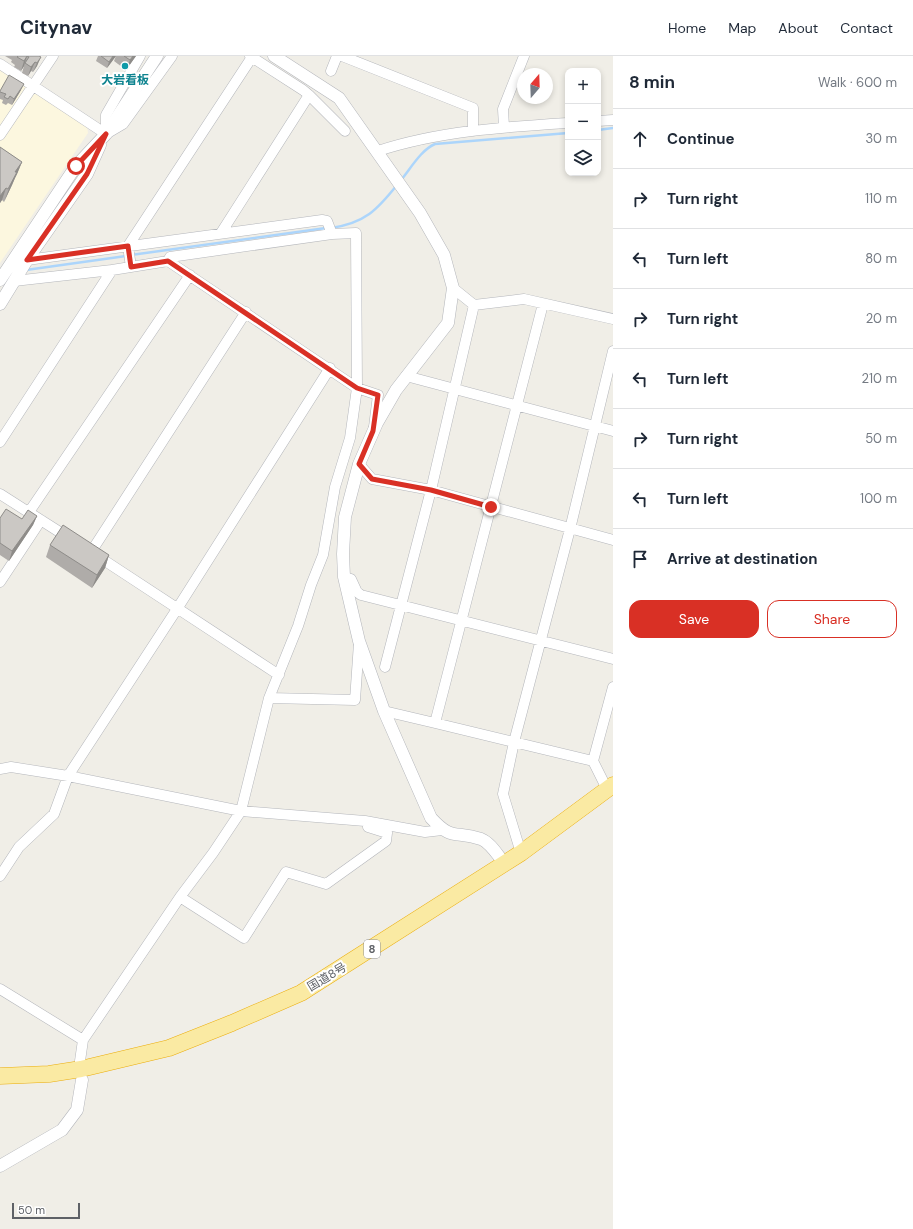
<!DOCTYPE html>
<html lang="en">
<head>
<meta charset="utf-8">
<style>
	body { margin:0; font-family:"DM Sans","Noto Sans JP",sans-serif; background:#f6f6f7; color:#1f2937 }
	.controls { position:absolute; right:12px; top:12px; display:grid; overflow:hidden; border-radius:8px; box-shadow:0 2px 6px #0003 }
	.controls button { width:36px; height:36px; display:grid; place-items:center; padding:0; border:0; border-bottom:1px solid #e0e1e3; background:#fff; color:#1f2937; font:20px sans-serif }
	.compass { position:absolute; left:517px; top:12px; width:36px; height:36px; border-radius:50%; background:#fff; box-shadow:0 2px 6px #0003; rotate:19deg }
	.scale { position:absolute; left:12px; bottom:10px; width:68px; box-sizing:border-box; padding-left:4px; border:2px solid #5e6166; border-top:0; font-size:11px; line-height:14px; white-space:nowrap; color:#5e6166; -webkit-text-stroke:3px #fff; paint-order:stroke }
	.stop { position:absolute; width:12px; height:12px; margin:-9px; border:3px solid #d93025; border-radius:50%; background:#fff }
	.stop.end { background:#d93025; border-color:#fff; box-shadow:0 1px 4px #0008 }
	.list { margin:0; padding:0; list-style:none }
	h2 { display:flex; justify-content:space-between; align-items:center; height:52px; margin:0; padding:0 16px; font-size:17px }
	h2 small { font-size:13px; font-weight:400; color:#747a83 }
	.list li { display:grid; grid-template-columns:26px 1fr auto; gap:12px; align-items:center; box-sizing:border-box; height:60px; padding:0 16px; border-top:1px solid #e0e1e3 }
	.list b { display:block; font-size:15px; white-space:nowrap }
	.list em { font-size:13px; font-style:normal; color:#747a83 }
	.actions { display:flex; gap:8px; padding:12px 16px }
	.actions a { flex:1; padding:9px 0; border:1px solid #d93025; border-radius:12px; text-align:center; font-size:14px; color:#d93025 }
	.actions .main { background:#d93025; color:#fff }
	.icon { flex:none; width:22px; height:22px; fill:none; stroke:currentColor; stroke-width:2; stroke-linecap:round; stroke-linejoin:round }
	.map { position:relative; flex:none; width:613px; height:1173px; overflow:hidden }
	header { display:flex; align-items:center; gap:24px; box-sizing:border-box; height:56px; padding:0 20px; background:#fff; border-bottom:1px solid #e0e1e3 }
	header strong { font-size:19px }
	nav { display:flex; gap:22px; margin-inline-start:auto; font-size:14px }
	main { display:flex }
	aside { flex:1; background:#fff }
	.map>svg:first-child { display:block }
	.commercial { fill:#fcf7df }
	.lines { fill:none; stroke-linecap:round; stroke-linejoin:round }
	.stream { stroke:#acd5fb; stroke-width:2.5 }
	.minor-casing { stroke:#b4b6bb; stroke-width:11 }
	.tertiary-casing { stroke:#b4b6bb; stroke-width:13 }
	.trunk-casing { stroke:#ebad0b; stroke-width:17 }
	.minor { stroke:#fff; stroke-width:10 }
	.tertiary { stroke:#fff; stroke-width:12 }
	.trunk { stroke:#faeaa3; stroke-width:16 }
	.wall { fill:#afaca9 }
	.shaded-wall { fill:#8e8c89 }
	.building { fill:#cbc8c4; stroke:#8e8c89 }
	.route { stroke:#d93025; stroke-width:5 }
	.culture-dot { fill:#0f9aa8; stroke:#fff; stroke-width:1.5 }
	.labels { text-anchor:middle; stroke-width:4; stroke-linejoin:round; paint-order:stroke }
	.shield { fill:#fff; stroke:#8e9094; stroke-width:1 }
	.shield-label { font-size:11px; font-weight:bold; fill:#5e6166 }
	.culture-label { font-size:12px; font-weight:bold; fill:#0d838f; stroke:#fff }
	.street-label { font-size:12px; fill:#5e6166; stroke:#fff }
</style>
</head>
<body>
<header>
<strong>Citynav</strong>
<nav><a>Home</a><a>Map</a><a>About</a><a>Contact</a></nav>
</header>
<main>
<div class="map">
<svg width="613" height="1173" viewBox="0 0 613 1173">
	<rect width="100%" height="100%" fill="#f0eee7"/>
	<path class="commercial" d="M0 13 87 70 88 77 0 207Z"/>
	<g class="lines">
		<path class="stream" d="M598 74 613 72
			M401 124C411 112 421 94 435 88L568 77
			M331 172C365 167 377 154 397 129
			M131 199 326 172
			M26 214 126 200"/>
		<defs>
			<path id="minor" d="M342 0 473 52V75
				M0 8 106 78
				M331 15 337 0
				M309 39 345 75
				M598 65 613 64
				M504 71 503 53 524 0
				M106 78 123 68 172 0
				M106 78V59L140 0
				M0 79 53 0
				M378 95C439 75 504 71 568 67
				M221 177 309 39 303 34 250 0
				M27 204 322 164 327 165 332 178
				M168 205 170 201 332 178 356 177 357 332 378 339 374 371
				M131 211 128 190 252 1
				M14 225 112 214 168 205 357 332 350 382 335 431 323 499 311 529 298 570 269 642 241 755 213 797 180 841 83 984 80 1005 81 1017
				M453 232 474 249 524 243 613 263
				M543 248 435 667 593 705
				M406 320 613 375
				M0 386 112 214
				M359 408 372 423 431 434 613 484
				M0 438 69 482
				M29 456 190 219
				M91 496 246 256
				M96 499 279 619
				M344 521 351 523 357 536 361 539 613 603
				M0 526 41 464
				M385 611 431 434 474 249
				M269 642 355 644 359 587
				M384 655 435 667
				M0 713 11 711 68 720 241 755 365 765 425 776 442 774
				M607 733 593 705 613 631
				M521 797 503 738 514 686 570 473 613 295
				M0 820 19 791 54 758 68 720 177 553 330 312
				M180 841 244 882 286 816 326 828 386 785 387 777 368 771
				M0 933 83 984"/>
			<path id="tertiary" d="M274 0 339 42 420 157 444 199 453 232 448 267 396 334 377 367 359 408 345 461 343 498 344 521 359 585 384 655 431 762C453 786 455 774 481 783 491 787 498 800 505 808
				M0 224 76 110 106 78 157 0
				M0 248 27 204 87 118 100 89
				M0 1110 62 1074 77 1054 82 1024"/>
			<path id="trunk" d="M0 1020 49 1018 81 1013 169 992 232 967 301 937 521 797 613 729"/>
		</defs>
		<use href="#minor" class="minor-casing"/>
		<use href="#tertiary" class="tertiary-casing"/>
		<use href="#trunk" class="trunk-casing"/>
		<use href="#minor" class="minor"/>
		<use href="#tertiary" class="tertiary"/>
		<use href="#trunk" class="trunk"/>
	</g>
	<path class="wall" d="M5 0H39L37 10 33 16 31 15 28 20 22 17 24 10 21 15 14 11 15 9 11 6 12 4Z
		M98 0H136L126 14 114 5 116 0 107 12 96 5Z
		M21 34 12 49 8 47 6 49 2 47 3 44 0 43V35Z
		M0 91 22 106 17 118 15 122 12 129 4 146 2 144 0 147Z
		M37 460 33 469 9 505 0 499V462L22 463Z
		M50 489 109 499 105 512 92 532 46 501Z"/>
	<path class="shaded-wall" d="M27 0 24 10 21 15 24 5Z
		M113 0H116L107 12 109 6Z
		M133 0H136L126 14 130 4Z
		M41 1 37 10 33 16 37 7Z
		M35 6 31 15 28 20 31 11Z
		M24 28 21 34 12 49 14 43Z
		M22 106 17 118 15 122 12 129 4 146 15 116Z
		M6 132 2 144 0 147V140Z
		M37 460 33 469 9 505 12 495Z
		M109 499 105 512 92 532 97 519Z"/>
	<path class="building" d="M18 0H39L41 1 37 7 35 6 31 11 25 7 29 1 27 0 24 5 17 1Z
		M101 0H113L109 6Z
		M124 0H133L130 4Z
		M9 19 24 28 14 43 10 40 8 43 4 41 6 38 0 36V35Z
		M0 91 22 106 15 116H17L8 133 6 132 0 140Z
		M6 453 22 463 28 454 37 460 12 495 0 487V462Z
		M63 469 109 499 97 519 50 489Z"/>
	<g class="lines">
		<path class="route" d="M76 110 106 78 87 118 27 204 128 190 131 211 168 205 357 332 378 339 373 375 359 408 372 423 431 434 491 451"/>
	</g>
	<circle class="culture-dot" cx="125" cy="10" r="4"/>
	<g class="labels">
		<rect class="shield" x="364" y="884" width="16" height="18" rx="3"/>
		<g class="shield-label">
			<text x="372" y="897">8</text>
		</g>
		<g class="culture-label">
			<text x="125" y="28">大岩看板</text>
		</g>
		<g class="street-label">
			<text transform="translate(327 921) rotate(-31)" y="4">国道8号</text>
		</g>
	</g>
</svg>
<div class="controls">
<button>+</button>
<button>−</button>
<button><svg class="icon" aria-label="layers" viewBox="0 0 24 24"><path d="M12 4l9 5-9 5-9-5zM3 14l9 5 9-5"/></svg></button>
</div>
<svg class="compass" viewBox="-18 -18 36 36"><path d="M0-13l5 13h-10z" fill="#e53935"/><path d="M0 13l5-13h-10z" fill="#747a83"/></svg>
<div class="scale">50 m</div>
<div class="stop" style="left:76px;top:110px"></div>
<div class="stop end" style="left:491px;top:451px"></div>
</div>
<aside>
<h2>8 min<small>Walk · 600 m</small></h2>
<ul class="list">
<li><svg class="icon" aria-label="ahead" viewBox="0 0 24 24"><path d="M12 20V5M6 11l6-6 6 6"/></svg><div><b>Continue</b></div><em>30 m</em></li>
<li><svg class="icon" aria-label="right" viewBox="0 0 24 24"><path d="M7 20v-9h11M14 6l5 5-5 5"/></svg><div><b>Turn right</b></div><em>110 m</em></li>
<li><svg class="icon" aria-label="left" viewBox="0 0 24 24"><path d="M17 20v-9H6M10 6l-5 5 5 5"/></svg><div><b>Turn left</b></div><em>80 m</em></li>
<li><svg class="icon" aria-label="right" viewBox="0 0 24 24"><path d="M7 20v-9h11M14 6l5 5-5 5"/></svg><div><b>Turn right</b></div><em>20 m</em></li>
<li><svg class="icon" aria-label="left" viewBox="0 0 24 24"><path d="M17 20v-9H6M10 6l-5 5 5 5"/></svg><div><b>Turn left</b></div><em>210 m</em></li>
<li><svg class="icon" aria-label="right" viewBox="0 0 24 24"><path d="M7 20v-9h11M14 6l5 5-5 5"/></svg><div><b>Turn right</b></div><em>50 m</em></li>
<li><svg class="icon" aria-label="left" viewBox="0 0 24 24"><path d="M17 20v-9H6M10 6l-5 5 5 5"/></svg><div><b>Turn left</b></div><em>100 m</em></li>
<li><svg class="icon" aria-label="arrive" viewBox="0 0 24 24"><path d="M6 21V4h12l-3 4 3 4H6"/></svg><div><b>Arrive at destination</b></div></li>
</ul>
<div class="actions"><a class="main">Save</a><a>Share</a></div>
</aside>
</main>
</body>
</html>
